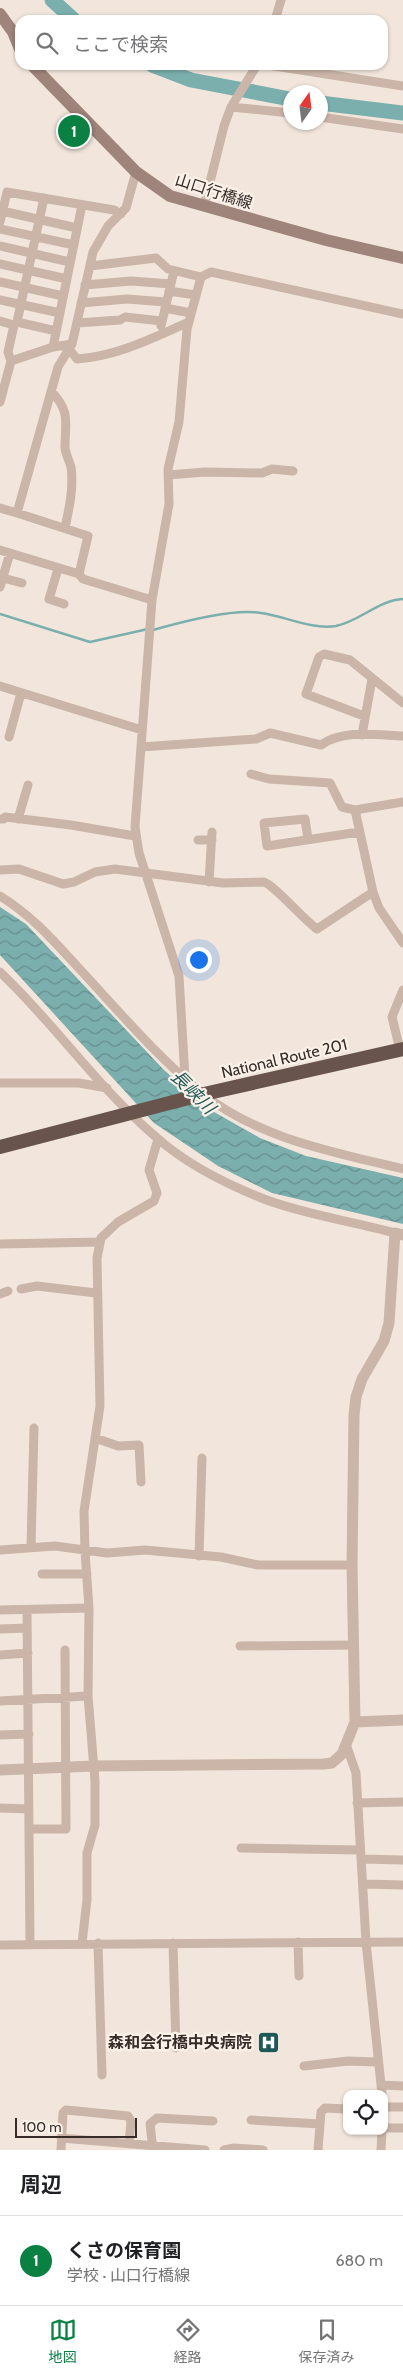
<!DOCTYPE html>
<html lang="ja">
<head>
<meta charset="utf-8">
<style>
	body { margin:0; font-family:Cabin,"Noto Sans JP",sans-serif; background:#f2f2f2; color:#202124 }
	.controls { position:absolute; right:15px; bottom:15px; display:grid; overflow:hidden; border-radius:10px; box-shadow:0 1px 4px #0004 }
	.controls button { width:45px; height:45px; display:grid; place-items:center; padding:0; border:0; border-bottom:1px solid #e0e0e0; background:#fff; color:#202124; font:25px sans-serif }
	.compass { position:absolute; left:283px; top:85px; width:45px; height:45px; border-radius:50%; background:#fff; box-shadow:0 1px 4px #0004; rotate:14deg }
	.scale { position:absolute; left:15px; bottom:12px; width:122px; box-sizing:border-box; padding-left:5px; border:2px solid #372c28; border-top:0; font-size:14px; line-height:18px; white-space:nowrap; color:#372c28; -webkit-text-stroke:4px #faf1e9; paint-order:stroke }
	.you { position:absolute; left:198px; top:959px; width:18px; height:18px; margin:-12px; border:4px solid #fff; border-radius:50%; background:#1a73e8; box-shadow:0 0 0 8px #1a73e833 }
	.badge { display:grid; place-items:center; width:32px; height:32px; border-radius:50%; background:#0b8043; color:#fff; font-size:16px; font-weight:700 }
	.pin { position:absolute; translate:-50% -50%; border:2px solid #fff; box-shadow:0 1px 5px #0006 }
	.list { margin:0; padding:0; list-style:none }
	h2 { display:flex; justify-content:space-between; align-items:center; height:65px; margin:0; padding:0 20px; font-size:21px }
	h2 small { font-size:16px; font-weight:400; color:#757577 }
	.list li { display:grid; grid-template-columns:32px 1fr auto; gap:15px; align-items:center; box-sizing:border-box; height:90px; padding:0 20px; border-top:1px solid #e0e0e0 }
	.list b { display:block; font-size:19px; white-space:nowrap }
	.list p { margin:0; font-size:16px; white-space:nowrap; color:#757577 }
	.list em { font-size:16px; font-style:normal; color:#757577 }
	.icon { flex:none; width:28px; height:28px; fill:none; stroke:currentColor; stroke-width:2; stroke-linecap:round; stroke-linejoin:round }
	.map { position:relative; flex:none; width:403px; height:2150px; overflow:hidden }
	.search { position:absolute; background:#fff; box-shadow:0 1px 4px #0004; left:15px; right:15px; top:15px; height:55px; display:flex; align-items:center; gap:12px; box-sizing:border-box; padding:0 18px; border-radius:15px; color:#757577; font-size:19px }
	.sheet { height:155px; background:#fff }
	nav { display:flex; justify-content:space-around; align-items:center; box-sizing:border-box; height:70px; border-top:1px solid #e0e0e0; background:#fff; font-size:14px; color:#757577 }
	nav a { display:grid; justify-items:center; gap:2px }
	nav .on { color:#0b8043 }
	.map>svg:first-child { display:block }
	.water { fill:url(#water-waves) }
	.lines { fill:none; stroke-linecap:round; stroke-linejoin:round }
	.stream { stroke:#7bafad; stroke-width:2.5 }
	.river { stroke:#7bafad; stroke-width:15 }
	.minor { stroke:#cab5a8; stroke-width:9 }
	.tertiary { stroke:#cab5a8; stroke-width:11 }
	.secondary { stroke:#9e847a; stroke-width:12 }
	.trunk { stroke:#68544d; stroke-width:14 }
	.labels { text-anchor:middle; stroke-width:4.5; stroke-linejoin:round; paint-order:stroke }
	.street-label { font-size:16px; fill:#372c28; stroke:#faf1e9 }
	.poi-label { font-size:16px; font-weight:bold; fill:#372c28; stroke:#faf1e9; text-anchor:end }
	.water-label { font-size:18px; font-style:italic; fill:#1e5958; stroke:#faf1e9 }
</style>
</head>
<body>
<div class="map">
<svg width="403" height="2150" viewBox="0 0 403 2150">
	<defs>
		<pattern id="water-waves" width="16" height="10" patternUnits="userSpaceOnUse" patternTransform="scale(1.25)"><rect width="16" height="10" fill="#7bafad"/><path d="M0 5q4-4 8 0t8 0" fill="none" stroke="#668f8d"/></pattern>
	</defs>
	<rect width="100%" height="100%" fill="#f2e6dc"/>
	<path class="water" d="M0 907 26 924 164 1070 207 1108 260 1138 306 1156 403 1178V1224L272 1193 218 1166 154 1123 0 955Z"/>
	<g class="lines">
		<path class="stream" d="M0 614 90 642 148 629
			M153 630C181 622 233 608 261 613 285 616 311 630 336 626 360 621 379 600 403 599"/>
		<path class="river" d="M52 0 74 20
			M152 65 191 80 290 99
			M320 103 403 113"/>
		<path class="minor" d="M275 20 281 0
			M268 65 403 86
			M231 107 290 113
			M320 117 403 129
			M204 206 224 126 231 107 257 65
			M2 211 77 228
			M0 222 7 192 114 210 121 214
			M0 229 74 245
			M0 246 70 262
			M0 264 67 279
			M90 266 156 258 168 269 201 277 211 272 403 314
			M0 282 63 296
			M85 285 131 281 171 284
			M169 291 196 295
			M0 300 60 313
			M81 303 127 299 166 302
			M165 308 191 313
			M0 321 14 325 8 352 11 361
			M17 322 56 331
			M77 323 120 320 125 317 162 321
			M14 325 17 322 44 198
			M161 326 174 271
			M53 347 82 205
			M69 349 77 359C118 356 152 338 189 322
			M51 391C71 412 65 422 65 448 66 455 69 460 71 467 74 487 69 509 65 528
			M0 402 11 361 53 347 72 344
			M168 475 205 472 262 473 272 469 293 471
			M0 508 17 513 58 367 72 344 93 252 108 226 126 208 136 172
			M17 513 88 536 79 574
			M0 550 79 574 83 579 152 600
			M58 569 49 599 64 604
			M3 578 22 583
			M0 587 10 553
			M0 686 142 730
			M364 716 306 694 319 657 324 654 350 660 403 703
			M362 735 372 679
			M9 737 21 693
			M141 747 256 739 270 733 321 745C343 729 377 735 403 736
			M251 774 269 779 330 783 342 807 355 810
			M403 802 355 810 373 892 379 908 403 943
			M0 819H4L5 817 71 825 135 836
			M18 819 28 785
			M308 839 305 819 264 823 267 846 359 832
			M198 840H212
			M0 870 19 869 63 884 74 882 95 872 115 869 223 883 264 882C274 885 304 920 317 929L373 892
			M209 882 212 832
			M0 896C30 914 52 939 75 964 116 1008 156 1056 203 1094 260 1139 334 1152 403 1169
			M0 972C55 1024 98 1088 156 1137 186 1164 226 1184 264 1199 306 1215 352 1221 395 1233
			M400 1050 392 1017 403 990
			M185 1078 179 976 139 853 135 827 152 600 169 504 168 469 179 422 187 329 201 277
			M0 1083H79L107 1088
			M0 1244 100 1242
			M21 1289 37 1286 96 1293
			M0 1294 8 1291
			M95 1438 118 1446 139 1445 141 1482
			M31 1547 34 1428
			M0 1550 55 1546 107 1553 145 1550 221 1557 258 1565H352
			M199 1556 202 1458
			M42 1574H87
			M0 1610 89 1608
			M27 1610 30 1944
			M0 1629 27 1628
			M240 1646 354 1645
			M0 1655 28 1653
			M0 1701 88 1696
			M0 1735 29 1734
			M347 1747 356 1773 366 1942 382 2094
			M357 1803 403 1802
			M0 1808 29 1809
			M30 1829H66L65 1650
			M241 1848 360 1850
			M362 1859 402 1860
			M363 1884 403 1885
			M298 1942 299 1976
			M82 1943 87 1900V1853L95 1825V1781L88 1696 89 1608 85 1551 84 1511 100 1406 97 1258 101 1238 118 1222 154 1201 157 1193 149 1170 158 1139
			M98 1943 102 2075
			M173 1943 176 2048
			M0 1945 403 1942
			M304 2066 348 2061 377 2062
			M381 2085 403 2086
			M388 2107H403
			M251 2120 320 2124
			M384 2128H403
			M61 2138 205 2150
			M61 2150 63 2113 66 2110 128 2116 131 2121 129 2144
			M153 2150 150 2124 157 2118 213 2121
			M224 2150 234 2148 263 2150
			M318 2150 321 2112 325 2108 347 2109
			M381 2150 382 2131"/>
		<path class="tertiary" d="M355 1722 403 1720
			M0 1770 94 1766 324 1764 332 1763 342 1754 355 1722 352 1565 354 1415 356 1397 362 1379 384 1341 389 1323 395 1233 403 1235"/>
		<path class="secondary" d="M0 14 13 32 20 49
			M32 65 136 172 170 196 326 240 403 258"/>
		<path class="trunk" d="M0 1147 204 1094 403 1049"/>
	</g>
	<defs>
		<symbol id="hospital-square" viewBox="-11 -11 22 22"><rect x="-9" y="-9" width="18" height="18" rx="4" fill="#1e5958" stroke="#faf1e9"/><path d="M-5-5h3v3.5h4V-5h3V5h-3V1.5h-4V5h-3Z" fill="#fff"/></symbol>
	</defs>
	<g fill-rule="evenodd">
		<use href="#hospital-square" x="256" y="2030" width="25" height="25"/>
	</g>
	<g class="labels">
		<g class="street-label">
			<text transform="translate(214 191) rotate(18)" y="6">山口行橋線</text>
			<text transform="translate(284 1058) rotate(-13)" y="6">National Route 201</text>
		</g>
		<g class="poi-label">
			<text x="252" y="2048">森和会行橋中央病院</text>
		</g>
		<g class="water-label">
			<text transform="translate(193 1092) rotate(45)" y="6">長峡川</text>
		</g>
	</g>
</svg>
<div class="controls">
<button><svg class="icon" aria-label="locate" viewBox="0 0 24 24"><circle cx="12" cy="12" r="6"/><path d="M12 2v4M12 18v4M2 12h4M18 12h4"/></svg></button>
</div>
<svg class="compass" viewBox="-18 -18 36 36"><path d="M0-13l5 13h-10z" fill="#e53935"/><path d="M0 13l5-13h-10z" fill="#757577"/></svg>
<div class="scale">100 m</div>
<div class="you"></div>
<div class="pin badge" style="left:74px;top:131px">1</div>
<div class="search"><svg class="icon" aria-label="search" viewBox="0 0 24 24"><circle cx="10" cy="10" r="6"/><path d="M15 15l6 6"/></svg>ここで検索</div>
</div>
<section class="sheet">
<h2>周辺<small></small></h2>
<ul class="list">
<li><span class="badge">1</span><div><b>くさの保育園</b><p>学校 · 山口行橋線</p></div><em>680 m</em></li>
</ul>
</section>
<nav>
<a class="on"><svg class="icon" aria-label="map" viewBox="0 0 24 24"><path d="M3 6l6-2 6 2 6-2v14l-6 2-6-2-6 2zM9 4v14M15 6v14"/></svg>地図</a>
<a><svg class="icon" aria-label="directions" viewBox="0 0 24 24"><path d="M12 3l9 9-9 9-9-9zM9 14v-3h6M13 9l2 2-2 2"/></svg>経路</a>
<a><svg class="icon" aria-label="saved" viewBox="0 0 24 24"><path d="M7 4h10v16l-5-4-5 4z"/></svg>保存済み</a>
</nav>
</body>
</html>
